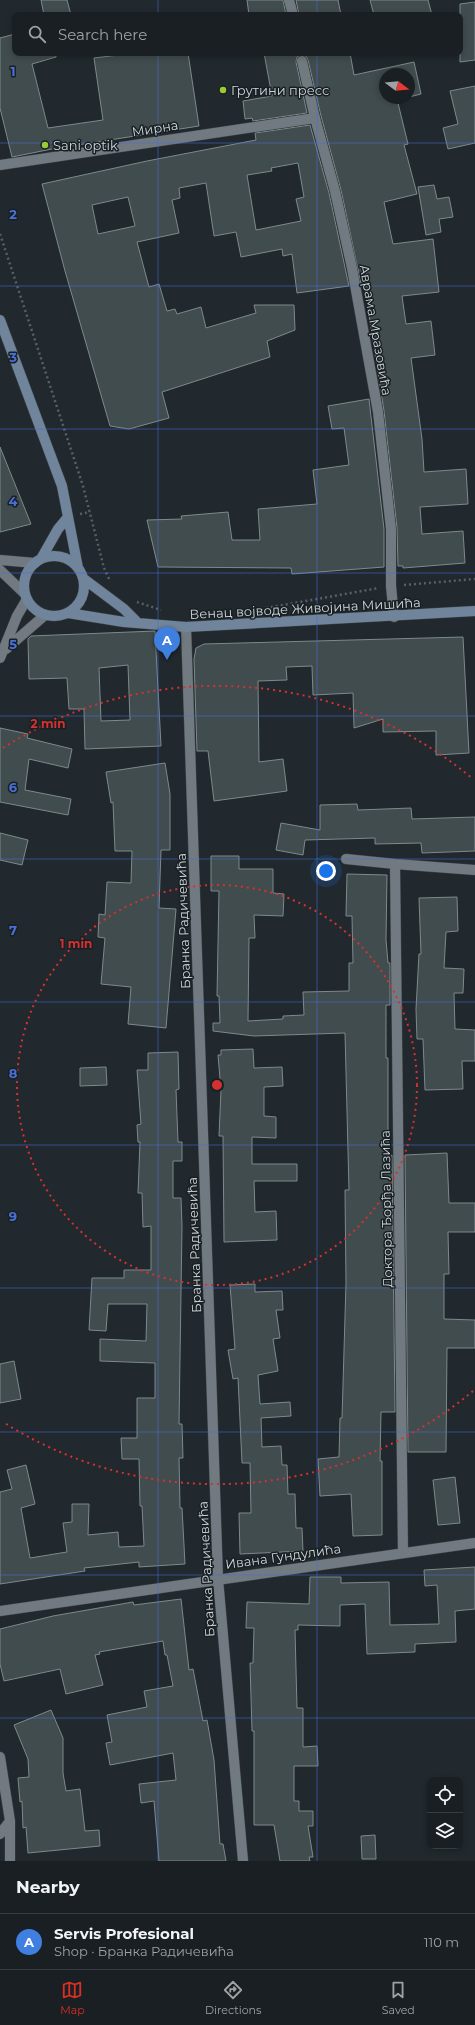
<!DOCTYPE html>
<html lang="en">
<head>
<meta charset="utf-8">
<style>
	body { margin:0; font-family:Montserrat,sans-serif; background:#262c2f; color:#f1f3f6 }
	.controls { position:absolute; right:12px; bottom:12px; display:grid; overflow:hidden; border-radius:8px; box-shadow:0 2px 6px #0003 }
	.controls button { width:36px; height:36px; display:grid; place-items:center; padding:0; border:0; border-bottom:1px solid #373d40; background:#191f22; color:#f1f3f6; font:20px sans-serif }
	.compass { position:absolute; left:379px; top:68px; width:36px; height:36px; border-radius:50%; background:#191f22; box-shadow:0 2px 6px #0003; rotate:106deg }
	.you { position:absolute; left:326px; top:871px; width:14px; height:14px; margin:-10px; border:3px solid #fff; border-radius:50%; background:#1a73e8; box-shadow:0 0 0 6px #1a73e833 }
	.badge { display:grid; place-items:center; width:26px; height:26px; border-radius:50%; background:#d93025; color:#fff; font-size:13px; font-weight:700 }
	.pin { position:absolute; translate:-50% -33px; filter:drop-shadow(0 1px 2px #0008) }
	.pin::after { content:''; position:absolute; top:21px; width:14px; height:12px; background:inherit; clip-path:polygon(0 0,100% 0,50% 100%) }
	.list { margin:0; padding:0; list-style:none }
	h2 { display:flex; justify-content:space-between; align-items:center; height:52px; margin:0; padding:0 16px; font-size:17px }
	h2 small { font-size:13px; font-weight:400; color:#9fa2a5 }
	.list li { display:grid; grid-template-columns:26px 1fr auto; gap:12px; align-items:center; box-sizing:border-box; height:56px; padding:0 16px; border-top:1px solid #373d40 }
	.list b { display:block; font-size:15px; white-space:nowrap }
	.list p { margin:0; font-size:13px; white-space:nowrap; color:#9fa2a5 }
	.list em { font-size:13px; font-style:normal; color:#9fa2a5 }
	.icon { flex:none; width:22px; height:22px; fill:none; stroke:currentColor; stroke-width:2; stroke-linecap:round; stroke-linejoin:round }
	.map { position:relative; flex:none; width:475px; height:1861px; overflow:hidden }
	.search { position:absolute; background:#191f22; box-shadow:0 2px 6px #0003; left:12px; right:12px; top:12px; height:44px; display:flex; align-items:center; gap:10px; box-sizing:border-box; padding:0 14px; border-radius:8px; color:#9fa2a5; font-size:15px }
	.sheet { height:108px; background:#191f22 }
	nav { display:flex; justify-content:space-around; align-items:center; box-sizing:border-box; height:56px; border-top:1px solid #373d40; background:#191f22; font-size:11px; color:#9fa2a5 }
	nav a { display:grid; justify-items:center; gap:2px }
	nav .on { color:#d93025 }
	.map>svg:first-child { display:block }
	.building { fill:#414c4e; stroke:#7d898c; fill-rule:evenodd }
	.lines { fill:none; stroke-linecap:round; stroke-linejoin:round }
	.pedestrian-casing { stroke:#3e4548; stroke-width:11 }
	.minor-casing { stroke:#3e4548; stroke-width:11 }
	.tertiary-casing { stroke:#3e4548; stroke-width:11 }
	.secondary-casing { stroke:#3e4548; stroke-width:11 }
	.path { stroke:#586064; stroke-width:2.5; stroke-dasharray:2 3; stroke-linecap:butt }
	.pedestrian { stroke:#717a80; stroke-width:10 }
	.minor { stroke:#717a80; stroke-width:10 }
	.tertiary { stroke:#717a80; stroke-width:10 }
	.secondary { stroke:#70849c; stroke-width:10 }
	.grid { fill:none; stroke:#4a70d8; stroke-width:1; stroke-opacity:0.55 }
	.ring { fill:none; stroke:#d63131; stroke-width:2; stroke-dasharray:2 4 }
	.poi-dot { fill:#9acb34; stroke:#182024; stroke-width:1.5 }
	.labels { text-anchor:middle; stroke-width:3; stroke-linejoin:round; paint-order:stroke }
	.poi-label { font-size:13px; fill:#cfd5d8; stroke:#182024; text-anchor:start }
	.street-label { font-size:13px; fill:#cfd5d8; stroke:#182024 }
	.grid-label { font-size:13px; text-anchor:middle; font-weight:bold; fill:#4a70d8; stroke:#182024; stroke-width:3; stroke-linejoin:round; paint-order:stroke }
	.centre { fill:#d63131; stroke:#182024; stroke-width:2 }
	.ring-label { font-size:12px; text-anchor:middle; font-weight:bold; fill:#d63131; stroke:#182024; stroke-width:3; stroke-linejoin:round; paint-order:stroke }
</style>
</head>
<body>
<div class="map">
<svg width="475" height="1861" viewBox="0 0 475 1861">
	<rect width="100%" height="100%" fill="#21292e"/>
	<path class="building" d="M41 0H67L71 15H44Z
		M247 0H283L286 15H249Z
		M296 0H338L341 15H299Z
		M370 0H428L432 15H374Z
		M475 2V60L460 62V4Z
		M15 34V53H56V57L32 64 48 128 103 120 94 58 135 53H188L199 126 52 149 12 157 0 108V38Z
		M264 53H350L354 75 414 62 421 94 409 97V74H385V98H402L397 99 408 144 404 145 417 194 384 202 393 244 433 239 439 292 402 296 406 324 431 321 435 355 411 358 422 439 424 472 466 469 468 504 420 507 422 534 463 531 465 563 403 568V566H398L397 528 384 411 364 283 361 284 341 190 321 116 308 60 306 56 301 55 297 57 296 62 307 113 253 121 252 118 245 119 243 101 272 96Z
		M475 86V143L448 149 443 128 458 124 450 91Z
		M310 125 329 193 349 286 297 293 292 254 283 256 282 249 241 257 236 232 214 236 206 183 179 188 180 198 172 200 179 233 137 242 149 287 159 284 167 311 175 309 177 314 201 307 206 328 256 313 254 305H294L295 330 267 341 270 357 162 392 169 418 129 429 110 426 65 271 42 184 147 161 256 140 255 133ZM298 163 304 197 296 199 301 221 256 230 247 175 272 171 271 168ZM128 197 135 226 98 234 92 205Z
		M434 185 437 199 449 197 453 217 439 219 441 232 426 235 418 187Z
		M369 399 384 529V567L292 574 291 568 158 567 147 520 182 519 181 516 228 512 232 540H260L258 509 317 504 313 470 349 465 344 428 332 429 328 406Z
		M0 447 31 524 0 532Z
		M155 631 161 746 85 749 84 709H69L67 678 29 679 28 639 31 636ZM128 665 130 720 101 721 99 668Z
		M463 637 469 753 436 755V731L383 732V719L354 728 353 693 313 695 312 666 286 667 287 680 258 681 259 762 283 759 287 791 214 801 208 751H197L194 659 196 648 204 644Z
		M0 728 28 734 27 738 72 749 68 768 29 759 25 790 71 799 68 815 0 802Z
		M165 763 170 794V850H161L159 908 176 909 166 1028 128 1024 131 987 101 984 105 938 98 937 99 914 105 915 107 882 131 883 132 851H115L113 802 111 803 106 772Z
		M357 804 358 810 411 808 412 819 475 817V851L422 853 421 843 375 844V838L305 840 303 855 276 850 281 823 320 830V805Z
		M0 833 28 840 22 865 0 860Z
		M211 856H239V869H273V893L284 894 283 916 254 915 255 938H249L248 1021 283 1019V1016L304 1015 303 992 349 991V963H353L352 916H346L347 874 387 875 386 940 388 963H390V1005H386V1058H388V1155H392L395 1412H381L380 1461H382V1535L353 1536 351 1494 320 1496 318 1459 339 1457 340 1418H342L346 1283 345 1190H349L345 1033 254 1036 213 1031V1023H220L219 996H217L219 891H211Z
		M457 897 458 931 446 932 444 968 464 969 463 993H454L455 1029 475 1030V1061H462L463 1089 425 1090 423 1039H417L416 1009 419 954H421L419 898Z
		M253 1049 254 1068 282 1067 283 1086 264 1087V1116L276 1117V1138L252 1137V1164H297V1181H254L255 1212 276 1211 277 1240 224 1242 223 1136H219L221 1090 218 1055H221V1050Z
		M178 1052 179 1089 176 1090 178 1142H182V1161H173V1198H181L182 1226 179 1424H182L183 1458H179L180 1508H182L185 1564 139 1567V1562L84 1568 85 1571 0 1584V1492L12 1489 7 1470 26 1465 35 1504 21 1508 30 1558 67 1552 63 1523 72 1522V1504H89L88 1535 118 1532 119 1547 144 1546 142 1506H140L139 1459H122L121 1438H137V1398H155V1363L100 1361V1339L146 1341 147 1304H108L106 1331 89 1330 92 1278H124V1270H151V1226L143 1227 142 1193H138L140 1142H138L137 1125 141 1124 137 1070H148V1053Z
		M106 1067 107 1085 80 1086V1068Z
		M447 1153 449 1203H475V1232H448L449 1274H444V1319L475 1320V1348H447L446 1452H408L405 1155Z
		M255 1284V1292L282 1291 283 1310H276L280 1338 273 1339 278 1371 258 1375 260 1404 290 1402 291 1416 261 1418 262 1447 281 1446 282 1465H287L288 1494H295L296 1528H302L303 1551 240 1554 239 1513H251L250 1463H242L238 1378 233 1379 228 1350 235 1349 230 1285Z
		M14 1361 21 1399 0 1403V1364Z
		M455 1477 460 1523 438 1525 433 1480Z
		M475 1567V1609L455 1611 456 1642 415 1644V1652L367 1654 365 1604 340 1605V1626L298 1625V1630H295L297 1708H303V1747L317 1746 318 1766H294V1801H299V1811H313V1826H308L313 1857H309L310 1861H280L274 1825H254V1731H252L250 1663H253L254 1628H246L247 1602 309 1604 310 1577H341V1583L389 1582 390 1625 439 1624 437 1585 425 1586 424 1570Z
		M181 1599 189 1670 193 1669 203 1721 207 1720 214 1760 220 1844H223L226 1861H159L154 1801 141 1803 139 1784 176 1780 173 1753 110 1765 106 1743 112 1742 107 1715 147 1707 144 1691 173 1686 167 1655H165L163 1641 99 1652 100 1654 95 1655 103 1685 66 1694 60 1669 4 1681 0 1664V1629L53 1616 133 1602 134 1605Z
		M51 1710 63 1738V1773L66 1791 80 1789 85 1831 99 1830 100 1846 28 1853 26 1827 23 1828 22 1801 20 1802 18 1778 29 1777 28 1759 14 1725Z
		M375 1835 376 1859H362L361 1836Z"/>
	<g class="lines">
		<defs>
			<path id="pedestrian" d="M289 0 293 15"/>
			<path id="minor" d="M302 61 315 118 335 191 352 268 378 412 391 529V586L394 617
				M0 165 315 118
				M186 627 218 1579 243 1861
				M6 649 45 615
				M0 658 17 616 27 599
				M346 859 395 864
				M403 1553 395 864 475 870
				M0 1611 475 1543
				M0 1757 10 1821V1861
				M0 1834 10 1821"/>
			<path id="tertiary" d="M0 560 35 563
				M0 570 25 594"/>
			<path id="secondary" d="M0 320 62 486 78 568
				M24 586a30 30 0 1 1 60 0a30 30 0 1 1-60 0Z
				M41 559 58 529 68 517
				M84 579 124 609 137 622
				M68 613 124 622 186 627 475 611"/>
		</defs>
		<use href="#pedestrian" class="pedestrian-casing"/>
		<use href="#minor" class="minor-casing"/>
		<use href="#tertiary" class="tertiary-casing"/>
		<use href="#secondary" class="secondary-casing"/>
		<path class="path" d="M0 234 83 486 104 568 110 581
			M80 514 90 512
			M404 585 475 579
			M137 602 161 610
			M266 608 379 588"/>
		<use href="#pedestrian" class="pedestrian"/>
		<use href="#minor" class="minor"/>
		<use href="#tertiary" class="tertiary"/>
		<use href="#secondary" class="secondary"/>
	</g>
	<path class="grid" d="M158 0V15M317 0V15M158 53V1861M317 53V1861M0 143H475M0 286H475M0 429H475M0 573H475M0 716H475M0 859H475M0 1002H475M0 1145H475M0 1288H475M0 1432H475M0 1575H475M0 1718H475"/>
	<g class="ring">
		<circle cx="217" cy="1085" r="200"/>
		<path d="M473 1391A399 399 0 0 1 3 1422M3 748A399 399 0 0 1 473 779"/>
	</g>
	<g class="poi-dot">
		<circle cx="223" cy="90" r="4"/>
		<circle cx="45" cy="145" r="4"/>
	</g>
	<g class="labels">
		<g class="poi-label">
			<text x="231" y="95">Грутини пресс</text>
			<text x="53" y="150">Sani optik</text>
		</g>
		<g class="street-label">
			<text transform="translate(155 128) rotate(-9)" y="5">Мирна</text>
			<text transform="translate(376 330) rotate(80)" y="5">Аврама Мразовића</text>
			<text transform="translate(305 608) rotate(-3)" y="5">Венац војводе Живојина Мишића</text>
			<text transform="translate(183 921) rotate(-92)" y="5">Бранка Радичевића</text>
			<text transform="translate(386 1209) rotate(-91)" y="5">Доктора Ђорђа Лазића</text>
			<text transform="translate(194 1245) rotate(-92)" y="5">Бранка Радичевића</text>
			<text transform="translate(283 1556) rotate(-8)" y="5">Ивана Гундулића</text>
			<text transform="translate(206 1569) rotate(-93)" y="5">Бранка Радичевића</text>
		</g>
	</g>
	<g class="grid-label">
		<text x="13" y="76">1</text>
		<text x="13" y="219">2</text>
		<text x="13" y="362">3</text>
		<text x="13" y="506">4</text>
		<text x="13" y="649">5</text>
		<text x="13" y="792">6</text>
		<text x="13" y="935">7</text>
		<text x="13" y="1078">8</text>
		<text x="13" y="1221">9</text>
	</g>
	<circle cx="217" cy="1085" r="6" class="centre"/>
	<g class="ring-label">
		<text x="48" y="728">2 min</text>
		<text x="76" y="948">1 min</text>
	</g>
</svg>
<div class="controls">
<button><svg class="icon" aria-label="locate" viewBox="0 0 24 24"><circle cx="12" cy="12" r="6"/><path d="M12 2v4M12 18v4M2 12h4M18 12h4"/></svg></button>
<button><svg class="icon" aria-label="layers" viewBox="0 0 24 24"><path d="M12 4l9 5-9 5-9-5zM3 14l9 5 9-5"/></svg></button>
</div>
<svg class="compass" viewBox="-18 -18 36 36"><path d="M0-13l5 13h-10z" fill="#e53935"/><path d="M0 13l5-13h-10z" fill="#9fa2a5"/></svg>
<div class="you"></div>
<div class="pin badge" style="left:167px;top:660px;background:#3f7fe0">A</div>
<div class="search"><svg class="icon" aria-label="search" viewBox="0 0 24 24"><circle cx="10" cy="10" r="6"/><path d="M15 15l6 6"/></svg>Search here</div>
</div>
<section class="sheet">
<h2>Nearby<small></small></h2>
<ul class="list">
<li><span class="badge" style="background:#3f7fe0">A</span><div><b>Servis Profesional</b><p>Shop · Бранка Радичевића</p></div><em>110 m</em></li>
</ul>
</section>
<nav>
<a class="on"><svg class="icon" aria-label="map" viewBox="0 0 24 24"><path d="M3 6l6-2 6 2 6-2v14l-6 2-6-2-6 2zM9 4v14M15 6v14"/></svg>Map</a>
<a><svg class="icon" aria-label="directions" viewBox="0 0 24 24"><path d="M12 3l9 9-9 9-9-9zM9 14v-3h6M13 9l2 2-2 2"/></svg>Directions</a>
<a><svg class="icon" aria-label="saved" viewBox="0 0 24 24"><path d="M7 4h10v16l-5-4-5 4z"/></svg>Saved</a>
</nav>
</body>
</html>
